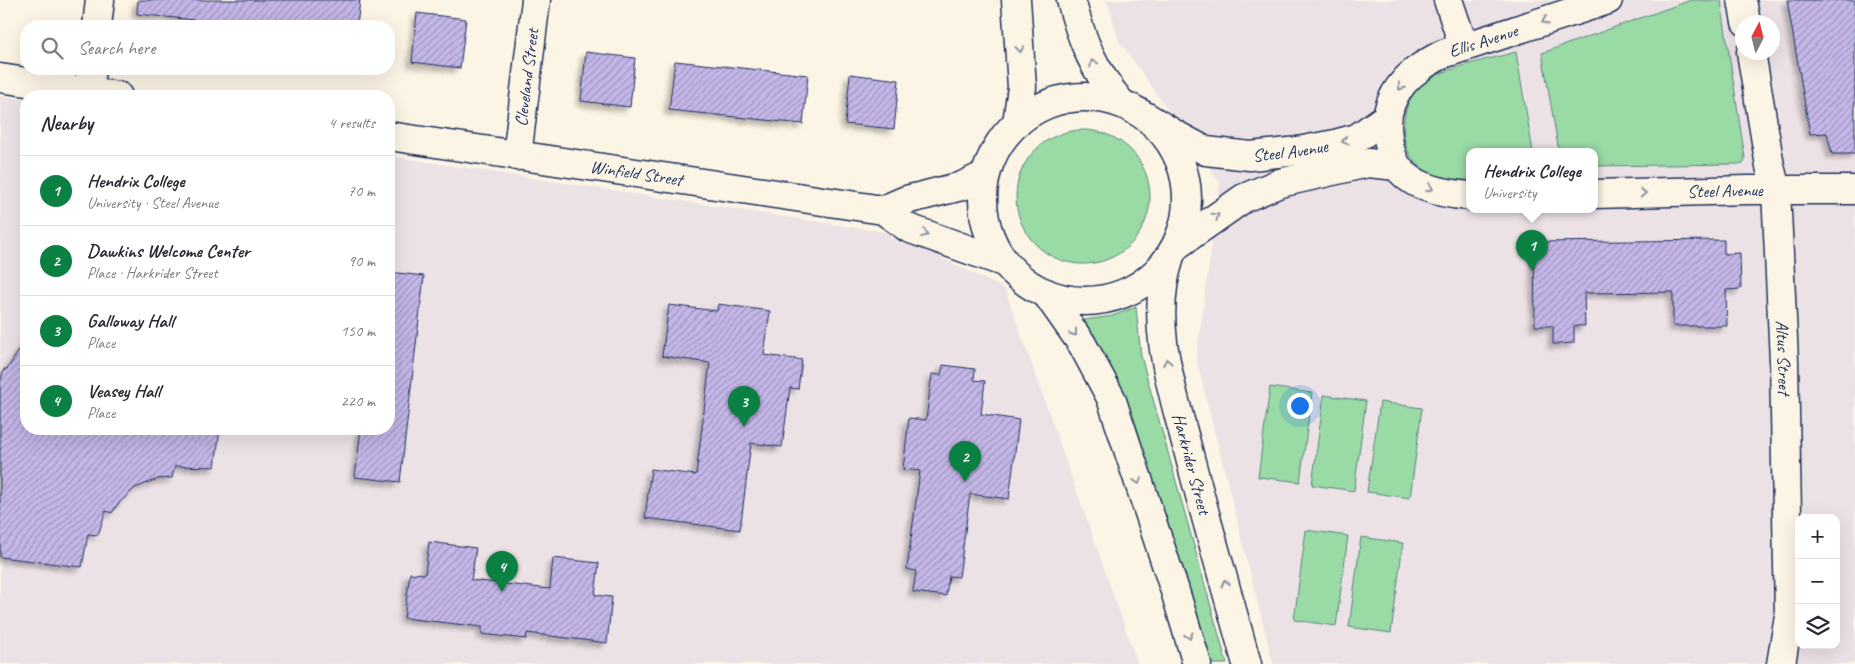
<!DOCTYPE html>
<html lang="en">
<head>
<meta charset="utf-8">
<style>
	body { margin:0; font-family:Caveat,sans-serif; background:#f7f7f7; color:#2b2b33 }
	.controls { position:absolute; right:15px; bottom:15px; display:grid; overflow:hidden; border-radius:10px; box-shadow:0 5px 20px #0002 }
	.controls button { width:45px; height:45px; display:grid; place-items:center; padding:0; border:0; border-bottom:1px solid #e1e1e2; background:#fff; color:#2b2b33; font:25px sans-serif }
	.compass { position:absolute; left:1735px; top:15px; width:45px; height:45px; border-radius:50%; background:#fff; box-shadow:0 5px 20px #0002; rotate:7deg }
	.you { position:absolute; left:1299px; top:405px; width:18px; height:18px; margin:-12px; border:4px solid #fff; border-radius:50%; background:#1a73e8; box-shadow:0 0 0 8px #1a73e833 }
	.badge { display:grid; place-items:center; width:32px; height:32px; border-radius:50%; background:#0b8043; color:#fff; font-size:16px; font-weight:700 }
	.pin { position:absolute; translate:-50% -41px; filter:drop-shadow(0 1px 2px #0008) }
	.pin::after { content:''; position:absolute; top:26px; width:18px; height:15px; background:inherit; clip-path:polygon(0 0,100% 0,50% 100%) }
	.popup { position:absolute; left:1466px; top:148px; width:132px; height:65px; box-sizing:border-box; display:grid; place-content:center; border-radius:10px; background:#fff; filter:drop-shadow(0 1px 4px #0005); font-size:16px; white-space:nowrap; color:#7c7c81 }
	.popup b { font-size:19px; color:#2b2b33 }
	.popup::after { content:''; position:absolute; left:50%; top:100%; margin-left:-10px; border:10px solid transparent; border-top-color:#fff }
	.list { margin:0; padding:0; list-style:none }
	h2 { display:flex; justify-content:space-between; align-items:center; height:65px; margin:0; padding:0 20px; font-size:21px }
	h2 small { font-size:16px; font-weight:400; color:#7c7c81 }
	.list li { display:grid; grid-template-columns:32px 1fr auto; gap:15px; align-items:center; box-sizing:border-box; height:70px; padding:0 20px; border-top:1px solid #e1e1e2 }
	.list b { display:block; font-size:19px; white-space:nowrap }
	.list p { margin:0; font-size:16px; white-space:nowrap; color:#7c7c81 }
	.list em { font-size:16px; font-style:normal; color:#7c7c81 }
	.icon { flex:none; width:28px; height:28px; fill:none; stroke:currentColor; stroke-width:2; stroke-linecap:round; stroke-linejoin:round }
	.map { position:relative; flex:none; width:1855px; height:664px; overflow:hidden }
	.search { position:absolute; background:#fff; box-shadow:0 5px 20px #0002; left:20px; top:20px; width:375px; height:55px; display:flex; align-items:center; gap:12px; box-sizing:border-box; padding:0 18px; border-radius:20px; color:#7c7c81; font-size:19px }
	.panel { position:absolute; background:#fff; box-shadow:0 5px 20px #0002; left:20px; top:90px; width:375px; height:345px; border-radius:20px }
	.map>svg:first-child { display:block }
	.built { fill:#ece2e6; fill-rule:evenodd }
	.green { fill:#99daa5; stroke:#5a8482 }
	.building { fill:url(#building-hatch); stroke:#1b2f5e; filter:url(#shadow) }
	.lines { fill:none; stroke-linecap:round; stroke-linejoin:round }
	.minor-casing { stroke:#1b2f5e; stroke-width:31 }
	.major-casing { stroke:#1b2f5e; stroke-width:31 }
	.minor { stroke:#fcf5e5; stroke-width:28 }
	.major { stroke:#fcf5e5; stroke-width:28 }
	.oneway { stroke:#8c92a2 }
	.labels { text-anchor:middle; stroke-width:4; stroke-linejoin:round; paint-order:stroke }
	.street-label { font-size:18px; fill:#1b2f5e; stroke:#fcf5e5 }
</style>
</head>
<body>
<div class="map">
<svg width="1855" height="664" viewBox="0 0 1855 664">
	<defs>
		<pattern id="building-hatch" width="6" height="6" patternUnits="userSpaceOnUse" patternTransform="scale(1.25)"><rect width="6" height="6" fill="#c5b7e8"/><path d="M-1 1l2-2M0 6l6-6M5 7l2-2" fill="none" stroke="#9f95bf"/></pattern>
		<filter id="shadow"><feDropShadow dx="-4.5" dy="4.5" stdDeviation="2.5" flood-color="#0004"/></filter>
	</defs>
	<rect width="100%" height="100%" fill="#fcf5e5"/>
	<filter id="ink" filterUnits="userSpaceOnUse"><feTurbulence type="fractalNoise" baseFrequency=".02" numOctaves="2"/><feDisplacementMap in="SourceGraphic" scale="10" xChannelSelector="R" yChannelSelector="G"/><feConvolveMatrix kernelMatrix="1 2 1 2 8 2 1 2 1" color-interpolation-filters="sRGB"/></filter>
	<g filter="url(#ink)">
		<path class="built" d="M1107 0H1855V664H1273L1196 358 1220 183 1119 41ZM1742 22H1772V52H1742ZM1470 152H1594V210H1470ZM1799 518H1836V645H1799Z
			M0 96 26 100V429H389V156L891 233 1005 289 1138 664H0Z"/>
		<path class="green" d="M1691 0 1721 1 1745 158 1744 163 1737 164 1595 166 1594 152H1559L1542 53Z
			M1516 52 1533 152H1470L1469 181C1432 182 1399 163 1404 121 1405 107 1411 94 1422 84 1441 68 1491 59 1516 52Z
			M1016 197a67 67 0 1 1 134 0a67 67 0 1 1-134 0Z
			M1136 307 1141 356 1227 664H1209L1136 425 1109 362 1084 320 1112 316Z
			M1270 387 1312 393 1300 482 1258 477Z
			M1324 395 1366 401 1354 491 1312 485Z
			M1380 402 1422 408 1410 498 1367 492Z
			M1306 530 1348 536 1336 626 1294 620Z
			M1361 537 1403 543 1391 633 1349 627Z"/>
		<path class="building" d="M138 0H360L357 26H232V24L137 14Z
			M1787 0H1855V154H1832L1827 133 1810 134Z
			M417 13 466 19 460 68 412 62Z
			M586 52 635 58 630 107 581 101Z
			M675 61 808 75 803 124 669 110Z
			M850 74 899 80 894 129 845 124Z
			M1724 240V254L1740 253 1741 289 1726 290 1727 326H1673V292L1584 293 1585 326H1574V343L1553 344V326H1535L1534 242Z
			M389 272 424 276 400 482 355 477 361 429H389Z
			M718 304 770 311 764 355 802 360 798 389 790 388 782 447 751 443 740 530 645 518 651 469 696 475 710 363 662 356 669 305 717 311Z
			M26 340V429H220L215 467 175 466 172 478 158 479 135 488 118 504 112 513 106 511 98 535 88 534 82 567 0 557V383L4 369H7Z
			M943 365 975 369 974 380 985 381 981 414 1019 420 1009 499 970 494 959 577 949 576 946 596 913 592 916 571 907 569 920 471 903 469 909 418 926 420 932 374 941 375Z
			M429 542 476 548 471 580 550 589 553 558 599 563 595 595 612 597 607 643 527 633 526 639 482 634V627L404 618 410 573 425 574Z"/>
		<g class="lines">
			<defs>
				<g id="minor">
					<path d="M1448 0 1464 47"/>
					<path d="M1742 0 1746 22"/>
					<path d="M97 26 100 0"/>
					<path id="s1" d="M1751 52 1770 166 1776 190 1784 361 1789 616 1781 664"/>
					<path d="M0 78 118 96"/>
					<path d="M89 92 91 69"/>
					<path id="s2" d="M1145 116 1176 135 1206 151 1250 156 1298 151 1335 144 1357 138 1387 117"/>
					<path id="s3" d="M389 136 883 210 908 228 1003 262"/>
					<path id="s4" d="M517 156 536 0"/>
					<path id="s5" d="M1594 194 1748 190H1855"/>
					<path id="s6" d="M1470 196C1445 194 1412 188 1397 166 1390 155 1388 141 1387 129 1386 112 1392 96 1403 83 1414 70 1428 62 1443 54L1608 0"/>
					<path d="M883 210 906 200 962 186 985 175"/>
					<path d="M1177 245 1244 198 1280 183 1368 163 1397 166"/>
				</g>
				<g id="major">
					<path d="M1016 0 1022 87 1017 123"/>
					<path d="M1071 0C1082 41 1093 69 1121 103"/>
					<circle cx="1085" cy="199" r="102"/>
					<path id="s7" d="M1169 260C1148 326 1174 394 1190 458 1208 527 1228 595 1247 664"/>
					<path d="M1046 293 1082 344 1111 398 1175 591 1197 664"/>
				</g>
			</defs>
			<use href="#minor" class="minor-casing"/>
			<use href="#major" class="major-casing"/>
			<use href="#minor" class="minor"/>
			<use href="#major" class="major"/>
		</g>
		<defs><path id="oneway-chevron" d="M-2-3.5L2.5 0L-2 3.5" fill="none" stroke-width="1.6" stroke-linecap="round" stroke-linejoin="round" transform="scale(1.25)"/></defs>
		<g class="oneway">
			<use href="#oneway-chevron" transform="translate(1545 21) rotate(162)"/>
			<use href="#oneway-chevron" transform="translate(1020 49) rotate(84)"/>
			<use href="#oneway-chevron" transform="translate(1093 63) rotate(-117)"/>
			<use href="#oneway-chevron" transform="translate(1401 87) rotate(126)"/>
			<use href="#oneway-chevron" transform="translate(1345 141) rotate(164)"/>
			<use href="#oneway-chevron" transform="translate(1430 188) rotate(21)"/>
			<use href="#oneway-chevron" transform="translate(1643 193) rotate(-1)"/>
			<use href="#oneway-chevron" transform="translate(1216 216) rotate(-34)"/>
			<use href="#oneway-chevron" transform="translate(925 234) rotate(21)"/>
			<use href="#oneway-chevron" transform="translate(1074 333) rotate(54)"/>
			<use href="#oneway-chevron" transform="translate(1167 362) rotate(-100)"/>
			<use href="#oneway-chevron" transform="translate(1138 481) rotate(72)"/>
			<use href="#oneway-chevron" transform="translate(1225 583) rotate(-106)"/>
			<use href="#oneway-chevron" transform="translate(1189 636) rotate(73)"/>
		</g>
	</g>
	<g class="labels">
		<g class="street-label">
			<text dy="6" stroke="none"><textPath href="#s6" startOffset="262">Ellis Avenue</textPath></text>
			<text dy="6" stroke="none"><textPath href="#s4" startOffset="79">Cleveland Street</textPath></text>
			<text dy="6" stroke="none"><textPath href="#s2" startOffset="155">Steel Avenue</textPath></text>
			<text dy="6" stroke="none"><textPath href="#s3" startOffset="250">Winfield Street</textPath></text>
			<text dy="6" stroke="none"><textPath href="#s5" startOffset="131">Steel Avenue</textPath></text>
			<text dy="6" stroke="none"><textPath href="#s1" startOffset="308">Altus Street</textPath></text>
			<text dy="6" stroke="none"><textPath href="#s7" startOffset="208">Harkrider Street</textPath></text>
		</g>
	</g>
</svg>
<div class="controls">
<button>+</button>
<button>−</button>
<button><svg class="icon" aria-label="layers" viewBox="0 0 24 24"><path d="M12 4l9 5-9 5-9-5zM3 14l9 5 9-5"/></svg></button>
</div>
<svg class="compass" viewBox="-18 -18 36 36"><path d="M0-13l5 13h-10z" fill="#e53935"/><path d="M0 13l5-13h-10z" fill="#7c7c81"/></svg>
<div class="you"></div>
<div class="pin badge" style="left:1532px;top:271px">1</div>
<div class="popup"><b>Hendrix College</b>University</div>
<div class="pin badge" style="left:965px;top:482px">2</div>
<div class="pin badge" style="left:744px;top:427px">3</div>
<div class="pin badge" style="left:502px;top:592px">4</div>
<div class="search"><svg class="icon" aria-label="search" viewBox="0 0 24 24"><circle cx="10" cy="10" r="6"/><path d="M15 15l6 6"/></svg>Search here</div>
<section class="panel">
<h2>Nearby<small>4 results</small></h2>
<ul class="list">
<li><span class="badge">1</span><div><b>Hendrix College</b><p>University · Steel Avenue</p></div><em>70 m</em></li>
<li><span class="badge">2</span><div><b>Dawkins Welcome Center</b><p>Place · Harkrider Street</p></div><em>90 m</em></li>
<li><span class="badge">3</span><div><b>Galloway Hall</b><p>Place</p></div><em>150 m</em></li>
<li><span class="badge">4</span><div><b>Veasey Hall</b><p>Place</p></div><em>220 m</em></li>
</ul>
</section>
</div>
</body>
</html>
